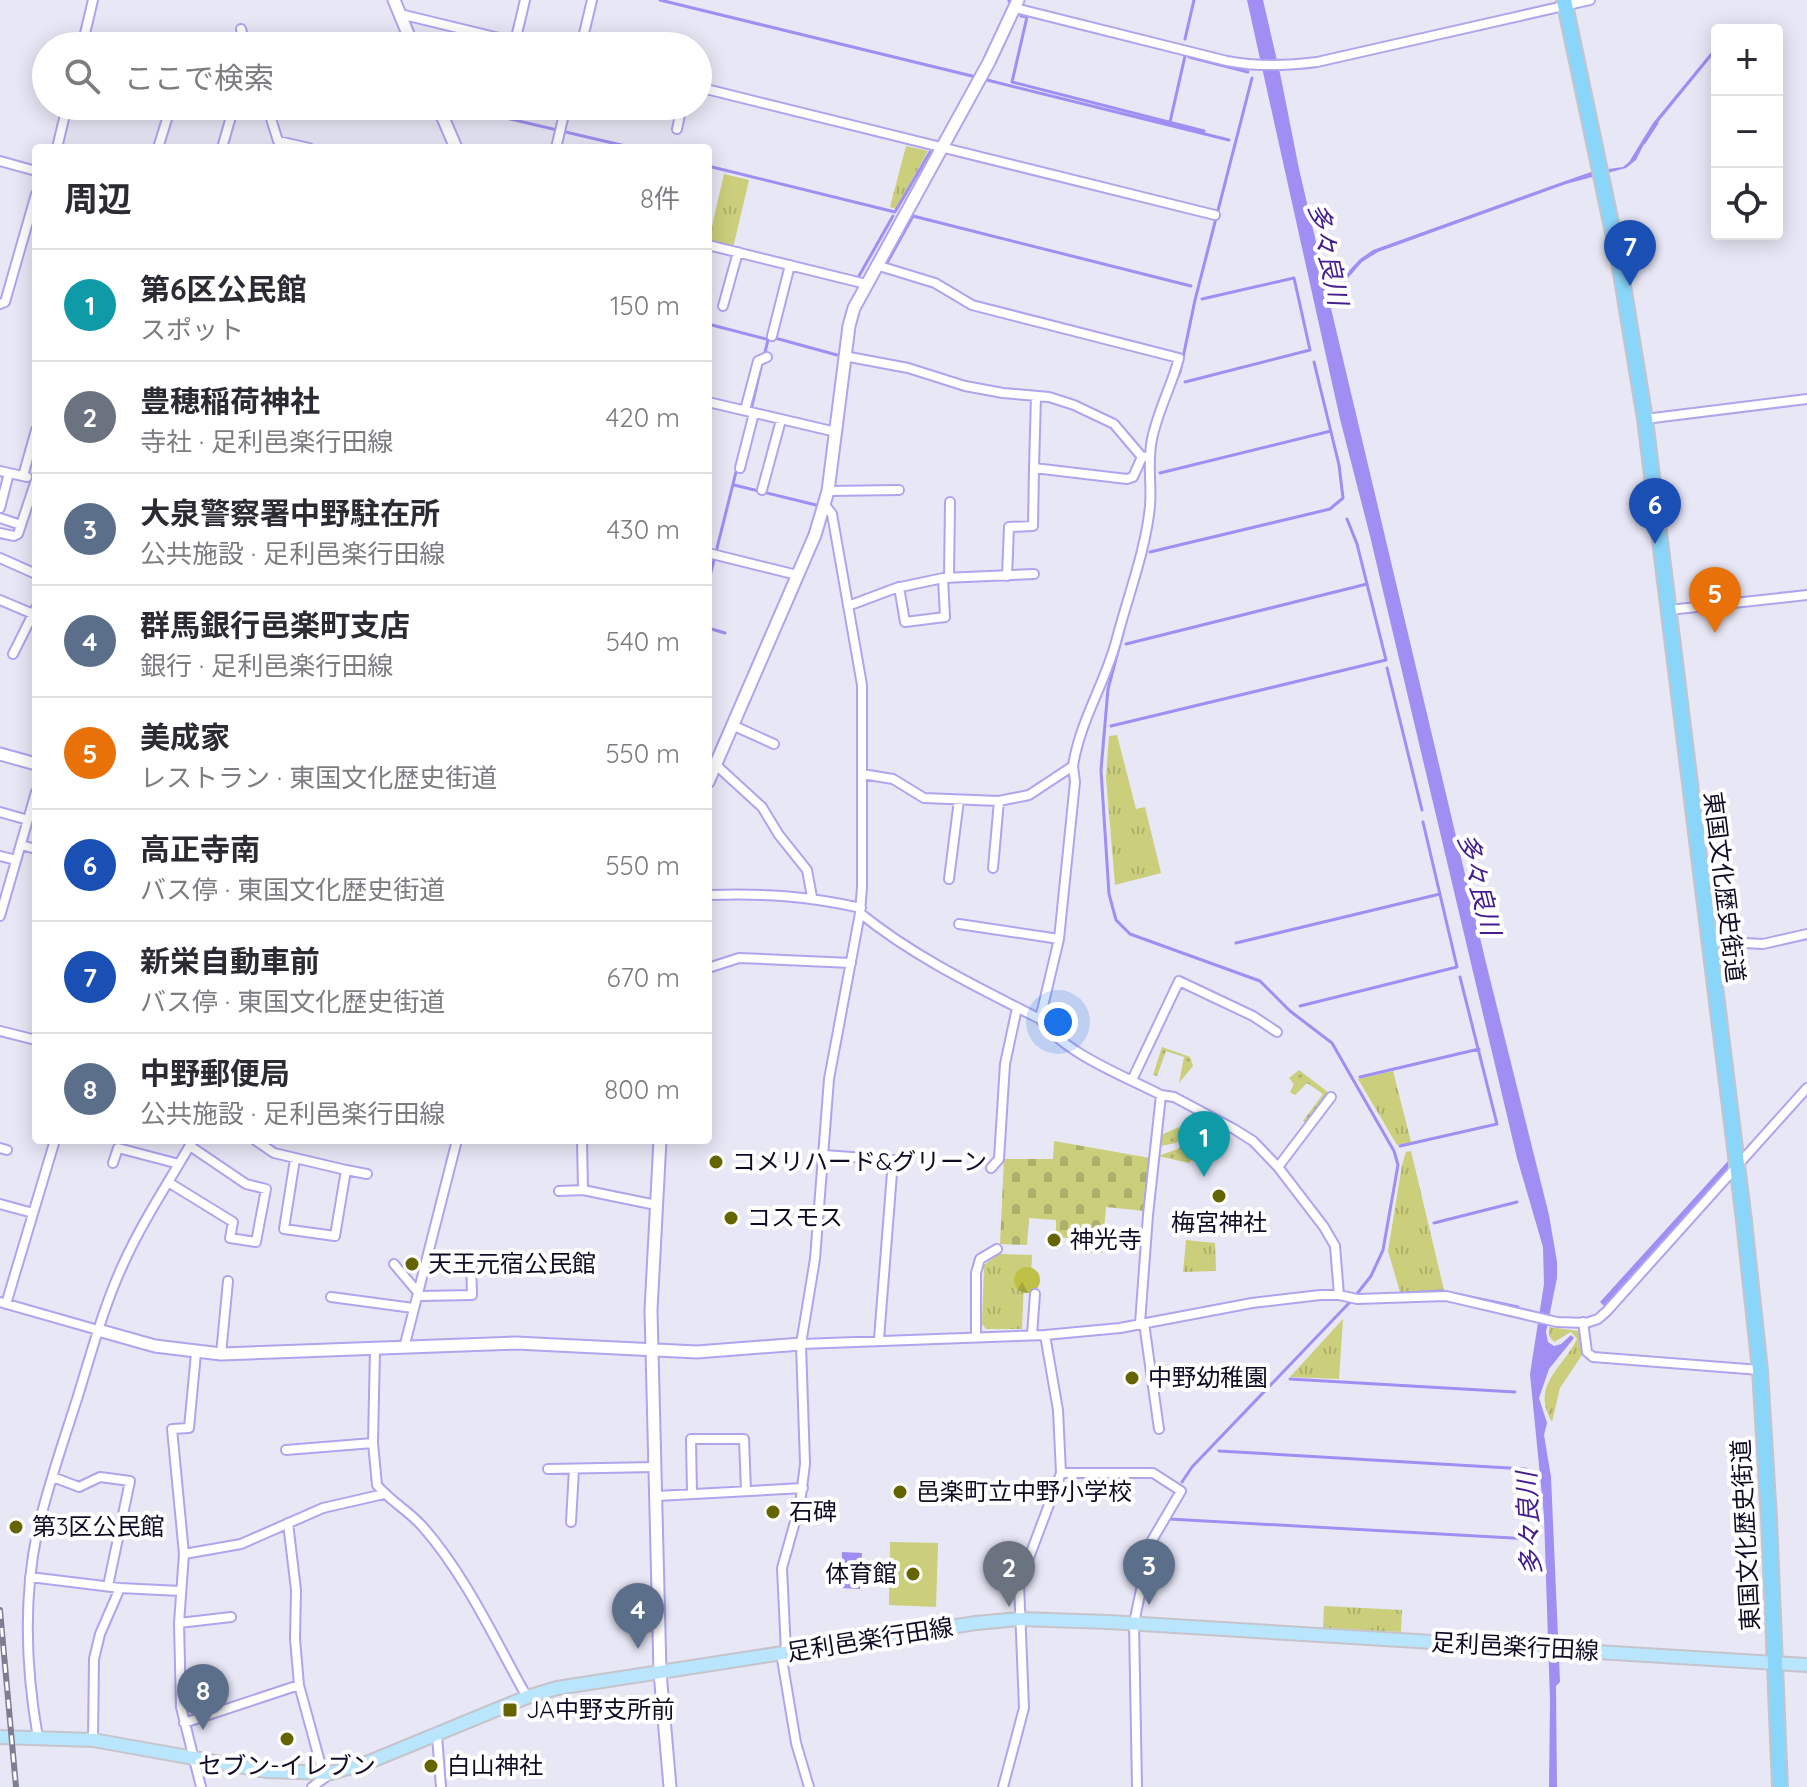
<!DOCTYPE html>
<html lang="ja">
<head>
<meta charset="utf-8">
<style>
	body { margin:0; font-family:Quicksand,"Noto Sans JP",sans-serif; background:#f2f2f3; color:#2b2b33 }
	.controls { position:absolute; right:24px; top:24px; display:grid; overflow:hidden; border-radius:8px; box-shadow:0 4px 20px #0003 }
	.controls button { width:72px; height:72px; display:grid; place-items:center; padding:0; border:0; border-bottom:2px solid #e1e1e2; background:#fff; color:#2b2b33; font:40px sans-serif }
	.you { position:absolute; left:1058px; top:1022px; width:28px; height:28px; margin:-20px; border:6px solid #fff; border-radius:50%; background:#1a73e8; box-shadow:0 0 0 12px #1a73e833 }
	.badge { display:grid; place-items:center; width:52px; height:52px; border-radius:50%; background:#1a73e8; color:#fff; font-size:26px; font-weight:700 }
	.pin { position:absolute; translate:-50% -66px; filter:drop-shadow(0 2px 4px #0008) }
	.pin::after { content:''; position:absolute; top:42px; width:28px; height:24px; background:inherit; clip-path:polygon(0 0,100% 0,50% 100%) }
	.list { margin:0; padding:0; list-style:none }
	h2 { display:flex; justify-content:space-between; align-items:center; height:104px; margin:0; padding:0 32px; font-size:34px }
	h2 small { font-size:26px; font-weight:400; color:#7c7c81 }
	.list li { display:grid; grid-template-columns:52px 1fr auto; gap:24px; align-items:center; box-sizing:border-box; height:112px; padding:0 32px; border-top:2px solid #e1e1e2 }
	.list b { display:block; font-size:30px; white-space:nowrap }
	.list p { margin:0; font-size:26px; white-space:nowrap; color:#7c7c81 }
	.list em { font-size:26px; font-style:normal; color:#7c7c81 }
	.icon { flex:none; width:44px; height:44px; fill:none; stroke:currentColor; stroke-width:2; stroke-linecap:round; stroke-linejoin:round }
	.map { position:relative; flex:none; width:1807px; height:1787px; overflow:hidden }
	.search { position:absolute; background:#fff; box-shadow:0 4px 20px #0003; left:32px; top:32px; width:680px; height:88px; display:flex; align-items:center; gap:20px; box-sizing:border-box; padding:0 28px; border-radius:44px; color:#7c7c81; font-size:30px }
	.panel { position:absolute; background:#fff; box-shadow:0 4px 20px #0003; left:32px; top:144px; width:680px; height:1000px; border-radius:8px }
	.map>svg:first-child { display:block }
	.grass { fill:url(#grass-tufts) }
	.forest { fill:url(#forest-firs) }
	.cemetery { fill:url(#cemetery-stones) }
	.garden { fill:url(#garden-dots) }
	.pitch { fill:#cbce7b }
	.water { fill:#a08ef2 }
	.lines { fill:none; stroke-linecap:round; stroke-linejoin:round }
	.stream { stroke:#a08ef2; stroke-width:3 }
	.street-casing { stroke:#afa4ee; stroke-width:12 }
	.secondary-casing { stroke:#afa4ee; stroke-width:15 }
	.primary-casing { stroke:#c6c4cb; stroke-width:16 }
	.highway-casing { stroke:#c6c4cb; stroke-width:18 }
	.street { stroke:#fff; stroke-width:8 }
	.secondary { stroke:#fff; stroke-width:11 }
	.primary { stroke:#b9e6fd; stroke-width:12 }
	.highway { stroke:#8ad6fb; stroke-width:14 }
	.rail-casing { stroke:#807c91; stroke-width:6 }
	.rail { stroke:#fff; stroke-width:3; stroke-dasharray:9; stroke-linecap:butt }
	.poi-dot { fill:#646500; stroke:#fff; stroke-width:3 }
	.labels { text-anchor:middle; stroke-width:8; stroke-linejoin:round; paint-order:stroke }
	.street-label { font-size:24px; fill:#110b25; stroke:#fff }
	.poi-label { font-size:24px; fill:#110b25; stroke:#fff; text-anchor:start }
	.water-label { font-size:26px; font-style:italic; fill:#441c90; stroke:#fff }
</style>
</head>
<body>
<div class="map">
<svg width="1807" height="1787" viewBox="0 0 1807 1787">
	<defs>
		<pattern id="grass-tufts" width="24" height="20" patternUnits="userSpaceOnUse" patternTransform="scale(2)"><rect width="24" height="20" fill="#cbce7b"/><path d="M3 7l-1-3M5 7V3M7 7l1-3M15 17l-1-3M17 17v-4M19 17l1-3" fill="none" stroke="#adb06a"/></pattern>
		<pattern id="forest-firs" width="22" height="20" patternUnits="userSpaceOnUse" patternTransform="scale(2)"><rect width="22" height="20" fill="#bec146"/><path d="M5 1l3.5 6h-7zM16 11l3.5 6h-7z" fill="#a2a43d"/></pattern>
		<pattern id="cemetery-stones" width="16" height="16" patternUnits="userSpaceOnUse" patternTransform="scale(2)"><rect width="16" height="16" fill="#cbce7b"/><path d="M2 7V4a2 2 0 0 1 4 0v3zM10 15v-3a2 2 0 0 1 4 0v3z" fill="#adb06a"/></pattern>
		<pattern id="garden-dots" width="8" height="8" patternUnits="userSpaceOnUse" patternTransform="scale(2)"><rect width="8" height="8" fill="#cbce7b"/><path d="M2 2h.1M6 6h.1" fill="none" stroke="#adb06a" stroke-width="1.8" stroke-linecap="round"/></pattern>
	</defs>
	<rect width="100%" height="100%" fill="#e8e7f6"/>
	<path class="grass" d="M906 146 928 151 896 209 890 207Z
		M724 174 749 180 733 248 708 243Z
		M1117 735 1136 809 1145 807 1161 873 1115 885 1106 778 1109 736Z
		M1393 1071 1411 1142 1397 1145 1358 1079Z
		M1411 1151 1444 1290 1400 1292 1388 1251 1402 1165 1406 1152Z
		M1186 1240 1215 1243 1216 1271 1183 1272Z
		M999 1254 1032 1255 1031 1280 1024 1281 1022 1329H986L982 1324 984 1265Z
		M1343 1319 1339 1379 1290 1377Z
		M1549 1327 1579 1331 1582 1355 1560 1388 1552 1422C1530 1385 1563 1368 1577 1339L1571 1332 1554 1342 1549 1336Z
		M1324 1606 1402 1610 1401 1632 1323 1628Z"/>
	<path class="forest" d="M1014 1280a13 13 0 1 1 26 0a13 13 0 1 1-26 0Z"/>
	<path class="cemetery" d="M1054 1141 1150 1158 1144 1211 1106 1207 1102 1253 1081 1252V1239L1056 1237V1220L1029 1218 1027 1245 1000 1244 1004 1159H1053Z"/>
	<path class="garden" d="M1162 1047 1190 1057 1193 1066 1179 1083 1184 1057 1166 1051 1157 1076 1153 1075Z
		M1299 1070 1329 1093 1306 1123 1303 1121 1323 1094 1307 1083 1295 1095 1290 1092 1294 1084 1289 1078Z
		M1179 1127 1182 1136 1176 1143 1161 1146 1158 1143 1159 1136Z
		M1191 1137 1192 1159 1189 1163 1158 1156 1178 1149Z"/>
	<path class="pitch" d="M890 1542 938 1543 936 1607 889 1605Z"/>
	<path class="water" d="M1247 0H1263L1281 78 1299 169 1328 293 1360 259 1373 250 1568 180 1594 171 1623 167 1629 162 1653 123 1717 45V50L1650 132 1636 160 1626 168 1566 184 1378 252 1362 262 1329 300 1486 963 1549 1215 1557 1262V1278L1546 1332 1548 1342 1554 1346 1561 1344 1571 1335 1574 1338 1549 1369 1539 1398 1547 1423 1544 1435 1551 1477 1560 1682 1556 1686 1557 1787H1549L1550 1701 1544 1516 1530 1374 1544 1284 1543 1247 1517 1158 1370 536 1340 419Z
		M1728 1161 1729 1167 1604 1306 1600 1302Z
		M842 1552 862 1553 860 1589 841 1588Z"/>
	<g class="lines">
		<path class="stream" d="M660 0 972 76
			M1009 1V0
			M1021 16 1027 17 1012 82 1204 131 1203 133
			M1185 39 1194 0
			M1189 57 1248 72
			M987 80 1229 140
			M493 115 634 148
			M1170 122 1185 56
			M1644 143 1657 123
			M708 166 895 212 930 152
			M887 263 913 216 1191 286
			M859 276 893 216
			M708 324 766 339
			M764 356 768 340 775 338 837 355
			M1185 382 1310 350 1294 278 1202 299
			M1171 391 1180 372 1195 300 1252 78
			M751 410 762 363
			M1160 473 1331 431
			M734 485 816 505
			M1150 552 1330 509 1343 498 1339 465 1314 362
			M708 584 737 468
			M1126 621 1108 689 1101 770 1109 894 1116 920 1130 934 1260 981 1290 1011 1332 1043 1394 1151 1398 1165 1383 1250 1371 1276 1356 1295
			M708 628 725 633
			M1126 644 1367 584
			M1387 668 1422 810
			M1111 726 1386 660 1357 544 1347 519
			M1236 943 1440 894
			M1300 1006 1457 967 1423 822
			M1360 1077 1479 1049
			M1400 1146 1497 1124 1460 977
			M1434 1223 1517 1202
			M1408 1293 1442 1291 1518 1307
			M1290 1379 1515 1392
			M1219 1451 1526 1469
			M1182 1482 1192 1467 1351 1301
			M1169 1519 1531 1539"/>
		<defs>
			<path id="street" d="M1015 8 1227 61C1257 67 1286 66 1317 62L1590 0
				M400 14 532 46
				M241 29 246 46
				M515 42 525 0
				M82 46 93 0
				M581 46 592 0
				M698 87 1215 215
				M267 106 278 141 309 148
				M677 129 682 106
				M57 148 67 106
				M158 148 171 106
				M222 148 234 106
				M556 148 566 106
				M0 161 36 171
				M708 245 866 284
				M0 304 5 302 36 194
				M723 306 738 252
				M772 336 790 265
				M844 356 908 368 965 386 1003 393 1049 397 1074 405 1114 424 1142 457 1149 456
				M708 402 836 432
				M745 410 758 361 767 357
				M1645 419 1807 399
				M740 468 754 413
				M1034 468 1036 396
				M0 471 27 477
				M23 476 36 430
				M762 490 781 420
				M828 491 899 490
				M0 508 9 473
				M0 518 21 525
				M0 533 14 536 18 534 36 480
				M708 553 797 575
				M0 558 36 574
				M1007 576 1009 527 1033 526 1034 468 1127 479 1133 477 1142 457
				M949 578 950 502
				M899 587 905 622 945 617 943 578
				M0 600 33 614
				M848 606 896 588 943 578 1034 574
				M1669 610 1807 595
				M13 654 36 608
				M732 725 774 744
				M716 765 762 807 779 835 807 870 812 897
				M862 774 893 779 924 798 999 801 1029 795 1073 766C1080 720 1106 682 1117 638 1128 596 1146 549 1150 506 1152 484 1147 462 1152 439 1158 410 1172 385 1179 358L972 305 935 283 876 265
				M0 812 28 820
				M21 845 36 849
				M0 856 16 860
				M993 868 999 801
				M949 879 959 800
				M708 895C763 893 807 896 861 908
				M860 913C914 957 979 988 1040 1019 1064 1053 1124 1076 1161 1095L1174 1097 1234 1129 1253 1141 1278 1167 1324 1227 1335 1246 1339 1295
				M0 916 36 792
				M959 924 1059 939
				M1709 941 1763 944 1807 934
				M708 968 739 958 851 963
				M1040 1019 1059 939 1075 782 1073 766
				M0 1031 36 1040
				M1132 1080 1179 981 1253 1016 1277 1032
				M255 1140 274 1153 346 1170 335 1236 284 1229 295 1159
				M582 1140 583 1190
				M0 1148 7 1150
				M824 1155 893 1160 879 1339
				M113 1163 118 1148 179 1164
				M1278 1167 1331 1097
				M991 1168 999 1159 1005 1064 1017 1008
				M346 1170 367 1174
				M168 1182 233 1222 230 1238 256 1242 266 1189 246 1184 190 1146
				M559 1191 583 1190 656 1205
				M0 1204 33 1213
				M394 1264 421 1296 472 1295 471 1258
				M331 1297 413 1308
				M0 1302 98 1330
				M6 1304 55 1140
				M1583 1322 1587 1352 1593 1357 1760 1370
				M1140 1323 1148 1215 1161 1095
				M1144 1323 1159 1429
				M1032 1335 1035 1294
				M976 1337V1273L980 1259 997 1249
				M801 1344 1045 1335 1120 1328 1252 1303 1320 1295H1339L1357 1299 1446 1296 1557 1322 1586 1323 1598 1319 1607 1311 1807 1088
				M404 1348 457 1140
				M375 1349 373 1443 377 1485C390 1501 409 1511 423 1527 466 1576 495 1640 527 1697
				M196 1353 189 1428 172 1429 184 1554 179 1623 181 1707 201 1787
				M221 1354 228 1281
				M286 1450 373 1443
				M548 1469 656 1467
				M1061 1473H1153L1181 1491 1151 1542 1134 1623 1137 1787
				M53 1477 79 1487 100 1477 130 1481 108 1586
				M692 1494 691 1439H744L746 1491
				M657 1496 803 1488
				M571 1522 574 1469
				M288 1523 296 1590 295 1639 299 1685 323 1773
				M184 1554 241 1544 323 1508 384 1494
				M30 1577 120 1588 180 1591
				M179 1623 231 1617
				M786 1652 782 1568 800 1504 805 1464 801 1344 815 1259 829 1079 860 913 862 887V685L832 514 825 505
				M781 1653 796 1743 809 1787
				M184 1723 299 1685
				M437 1736 441 1787
				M38 1738C26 1670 23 1601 37 1533 47 1488 63 1443 77 1399 92 1351 105 1301 127 1256 146 1215 171 1179 193 1140
				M93 1740 94 1659 100 1634 120 1588
				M312 1787 330 1774
				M1003 1787 1024 1708 1019 1584 1061 1473 1058 1410 1045 1335"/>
			<path id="secondary" d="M394 0 413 46
				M438 106 456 148
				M0 754 36 764
				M708 782 815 535 828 491 849 326 854 308 989 62 1018 0
				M660 1140 651 1310 660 1672 670 1787
				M98 1330 155 1346 221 1354 516 1343 697 1352 801 1344"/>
			<path id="primary" d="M0 1737 93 1740 266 1771 331 1773 369 1762 527 1697 557 1688 976 1623 1019 1619 1109 1622 1807 1665"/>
			<path id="highway" d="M1564 0 1619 261 1645 419 1744 1221 1760 1370 1769 1519 1780 1787"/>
		</defs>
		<use href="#street" class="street-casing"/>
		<use href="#secondary" class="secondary-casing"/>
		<use href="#primary" class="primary-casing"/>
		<use href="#highway" class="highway-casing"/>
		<use href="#street" class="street"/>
		<use href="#secondary" class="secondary"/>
		<use href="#primary" class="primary"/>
		<use href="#highway" class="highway"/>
		<defs>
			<path id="rail" d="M0 1610 16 1787"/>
		</defs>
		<use href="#rail" class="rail-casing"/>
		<use href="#rail" class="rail"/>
	</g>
	<g class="poi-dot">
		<circle cx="716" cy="1162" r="8"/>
		<circle cx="1219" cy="1196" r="8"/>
		<circle cx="731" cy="1218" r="8"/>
		<circle cx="1054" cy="1240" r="8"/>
		<circle cx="412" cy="1264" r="8"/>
		<circle cx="1132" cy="1378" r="8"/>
		<circle cx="900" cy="1492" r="8"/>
		<circle cx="773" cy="1512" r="8"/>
		<circle cx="16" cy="1527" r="8"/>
		<circle cx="913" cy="1574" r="8"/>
		<rect x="502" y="1702" width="16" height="16" rx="4"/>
		<circle cx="287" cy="1739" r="8"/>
		<circle cx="431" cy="1766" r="8"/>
	</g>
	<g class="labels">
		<g class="street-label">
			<text transform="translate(1724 887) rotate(83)" y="8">東国文化歴史街道</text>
			<text transform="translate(1746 1535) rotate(-93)" y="8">東国文化歴史街道</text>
			<text transform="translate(870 1640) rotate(-9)" y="8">足利邑楽行田線</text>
			<text transform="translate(1515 1647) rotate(3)" y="8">足利邑楽行田線</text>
		</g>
		<g class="poi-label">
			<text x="732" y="1170">コメリハード&amp;グリーン</text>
			<text x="747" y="1226">コスモス</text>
			<text x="1219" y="1231" text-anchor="middle">梅宮神社</text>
			<text x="1070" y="1248">神光寺</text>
			<text x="428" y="1272">天王元宿公民館</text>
			<text x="1148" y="1386">中野幼稚園</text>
			<text x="916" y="1500">邑楽町立中野小学校</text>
			<text x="789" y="1520">石碑</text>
			<text x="32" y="1535">第3区公民館</text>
			<text x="897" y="1582" text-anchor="end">体育館</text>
			<text x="526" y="1718">JA中野支所前</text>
			<text x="287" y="1774" text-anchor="middle">セブン-イレブン</text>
			<text x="447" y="1774">白山神社</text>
		</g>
		<g class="water-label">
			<text transform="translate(1328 254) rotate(78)" y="9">多々良川</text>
			<text transform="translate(1479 884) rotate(76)" y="9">多々良川</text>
			<text transform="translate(1529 1524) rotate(-93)" y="9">多々良川</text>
		</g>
	</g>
</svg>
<div class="controls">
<button>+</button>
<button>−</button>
<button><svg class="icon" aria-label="locate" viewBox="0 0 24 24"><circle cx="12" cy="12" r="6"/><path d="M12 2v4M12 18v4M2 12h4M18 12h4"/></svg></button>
</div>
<div class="you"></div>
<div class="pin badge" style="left:1204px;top:1177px;background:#0f9aa8">1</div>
<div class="pin badge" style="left:1009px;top:1607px;background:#6b7280">2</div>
<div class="pin badge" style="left:1149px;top:1605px;background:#5c6f8a">3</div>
<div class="pin badge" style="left:638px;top:1649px;background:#5c6f8a">4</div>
<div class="pin badge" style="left:1715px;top:633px;background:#e8710a">5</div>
<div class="pin badge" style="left:1655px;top:544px;background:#1a4fb4">6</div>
<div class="pin badge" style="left:1630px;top:286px;background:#1a4fb4">7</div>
<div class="pin badge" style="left:203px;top:1730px;background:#5c6f8a">8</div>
<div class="search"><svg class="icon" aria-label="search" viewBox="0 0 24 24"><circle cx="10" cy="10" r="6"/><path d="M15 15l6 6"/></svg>ここで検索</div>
<section class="panel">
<h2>周辺<small>8件</small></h2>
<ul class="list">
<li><span class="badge" style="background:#0f9aa8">1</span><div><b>第6区公民館</b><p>スポット</p></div><em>150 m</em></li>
<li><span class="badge" style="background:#6b7280">2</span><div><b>豊穂稲荷神社</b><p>寺社 · 足利邑楽行田線</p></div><em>420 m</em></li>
<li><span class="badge" style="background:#5c6f8a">3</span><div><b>大泉警察署中野駐在所</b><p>公共施設 · 足利邑楽行田線</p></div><em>430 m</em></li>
<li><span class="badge" style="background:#5c6f8a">4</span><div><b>群馬銀行邑楽町支店</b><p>銀行 · 足利邑楽行田線</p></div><em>540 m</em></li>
<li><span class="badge" style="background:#e8710a">5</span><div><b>美成家</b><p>レストラン · 東国文化歴史街道</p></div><em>550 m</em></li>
<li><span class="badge" style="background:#1a4fb4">6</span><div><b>高正寺南</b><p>バス停 · 東国文化歴史街道</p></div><em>550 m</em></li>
<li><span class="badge" style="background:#1a4fb4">7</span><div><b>新栄自動車前</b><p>バス停 · 東国文化歴史街道</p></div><em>670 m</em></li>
<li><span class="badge" style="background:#5c6f8a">8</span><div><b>中野郵便局</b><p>公共施設 · 足利邑楽行田線</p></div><em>800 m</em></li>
</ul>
</section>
</div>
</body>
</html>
